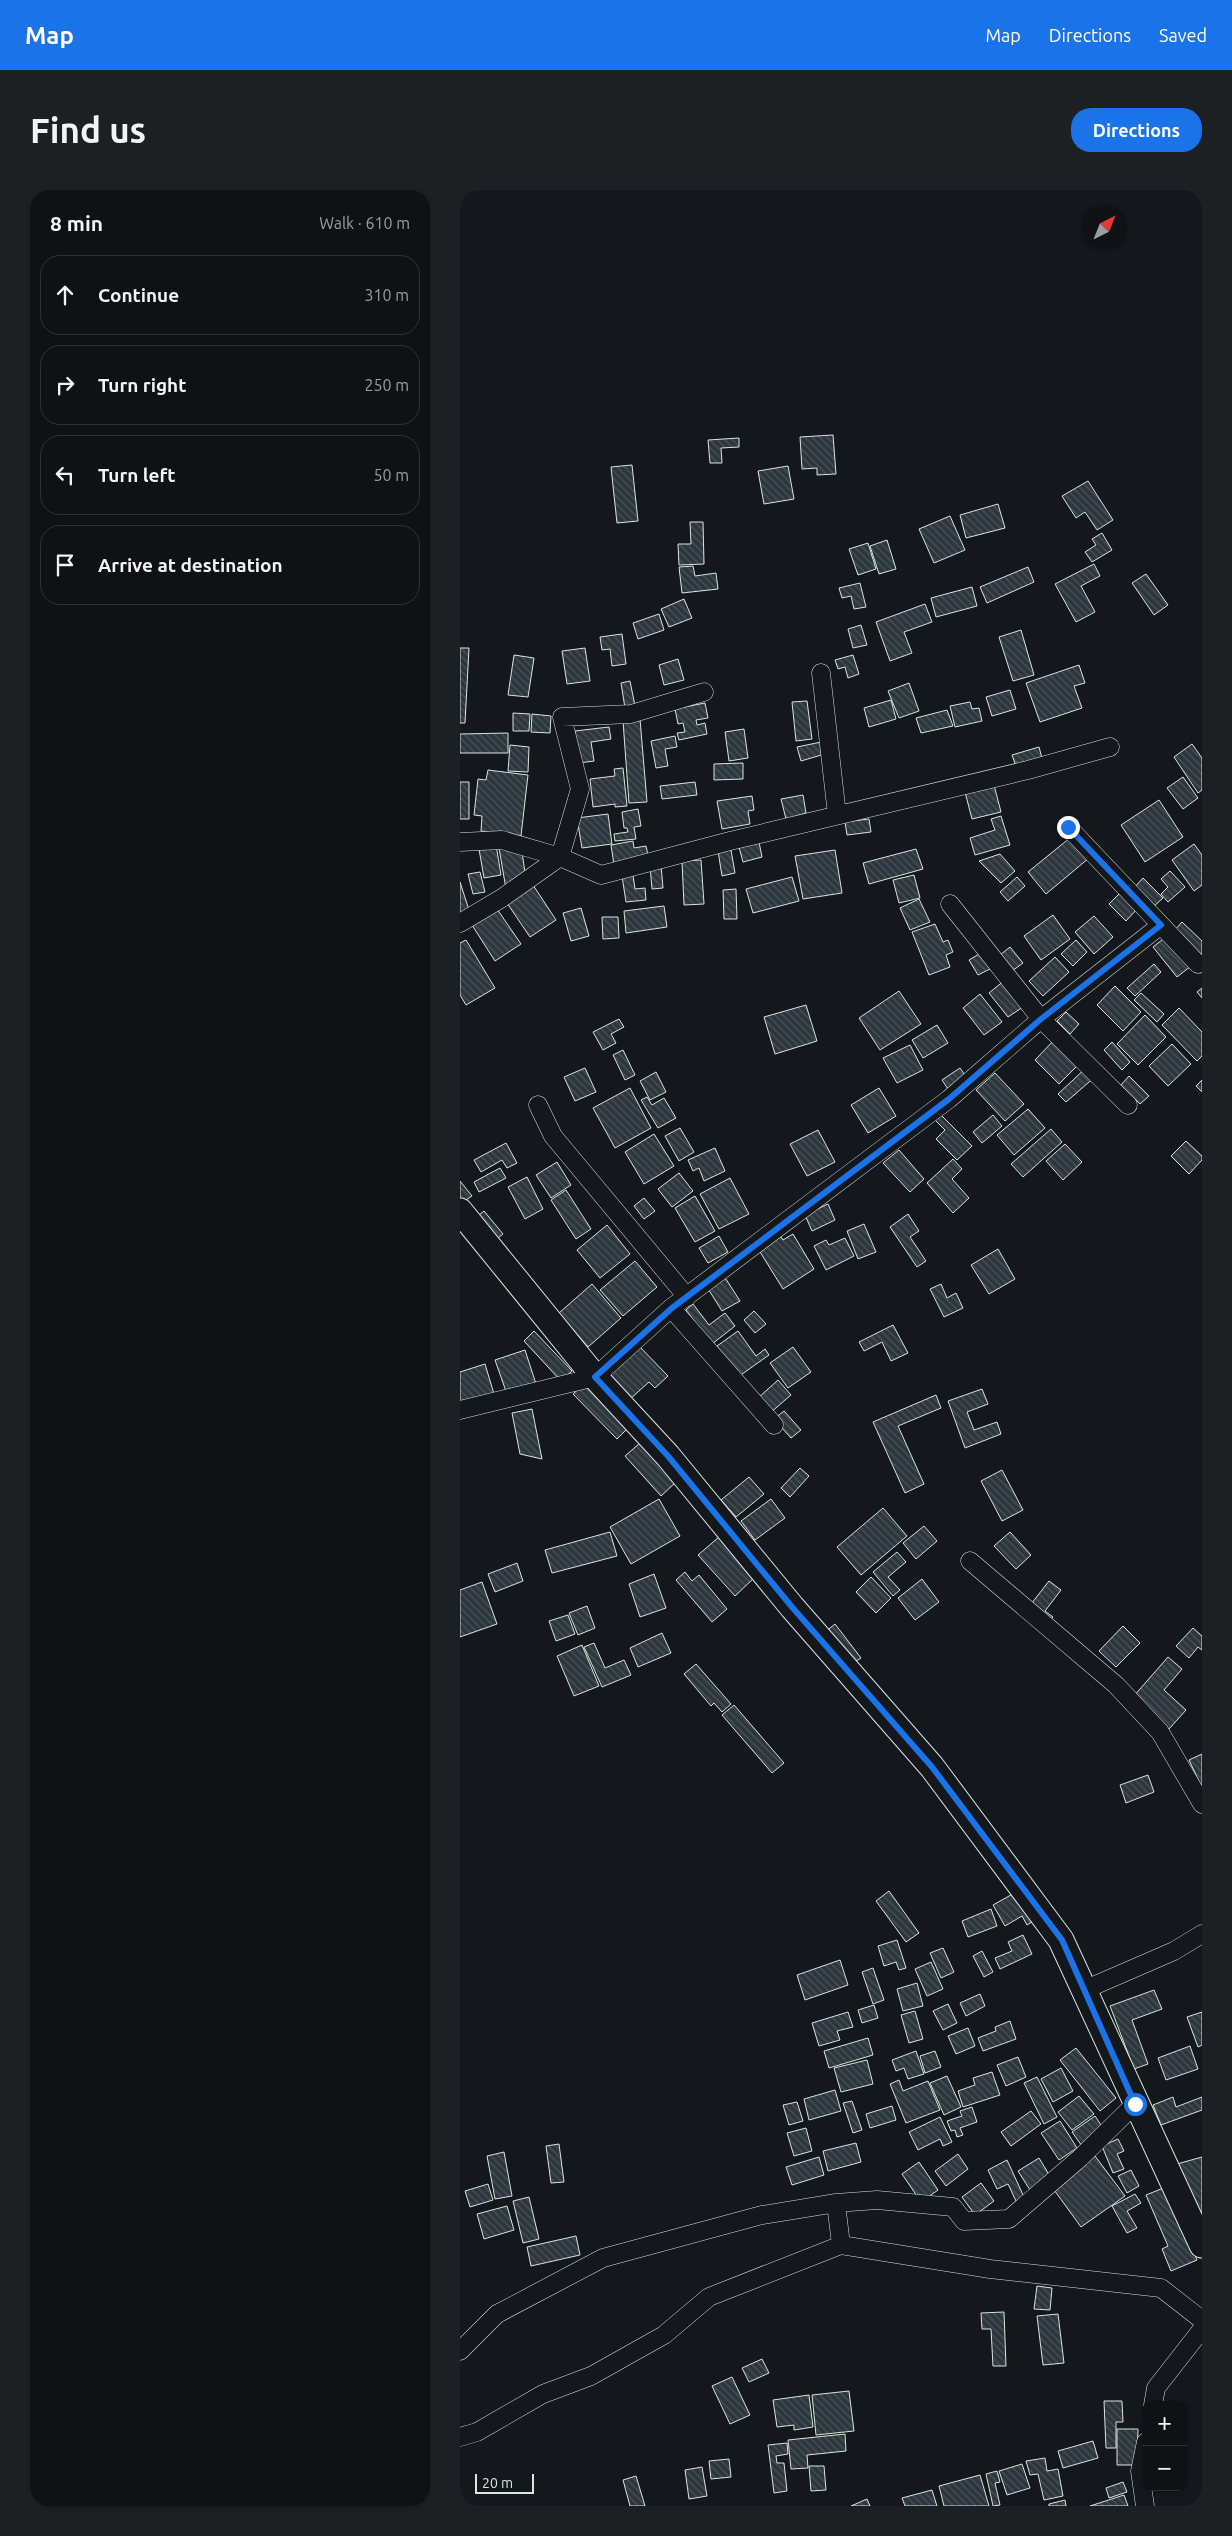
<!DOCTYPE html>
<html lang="en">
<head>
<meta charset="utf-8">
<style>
	body { margin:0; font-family:Ubuntu,sans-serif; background:#1d2022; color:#f1f3f6 }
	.controls { position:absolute; right:15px; bottom:15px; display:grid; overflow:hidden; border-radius:10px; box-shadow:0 1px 4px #0004 }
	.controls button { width:45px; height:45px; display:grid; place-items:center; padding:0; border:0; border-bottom:1px solid #2f3234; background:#0f1215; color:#f1f3f6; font:25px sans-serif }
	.compass { position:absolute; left:622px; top:15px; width:45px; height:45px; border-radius:50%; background:#0f1215; box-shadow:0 1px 4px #0004; rotate:43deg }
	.scale { position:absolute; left:15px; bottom:12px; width:59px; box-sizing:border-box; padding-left:5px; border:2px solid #d8e6dc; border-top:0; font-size:14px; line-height:18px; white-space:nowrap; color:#d8e6dc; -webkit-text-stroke:4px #14181c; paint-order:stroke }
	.stop { position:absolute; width:15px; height:15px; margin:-11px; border:4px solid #1a73e8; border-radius:50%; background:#fff }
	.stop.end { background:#1a73e8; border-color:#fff; box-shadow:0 1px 5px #0008 }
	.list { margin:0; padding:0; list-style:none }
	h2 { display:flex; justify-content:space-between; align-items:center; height:65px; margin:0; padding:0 20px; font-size:21px }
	h2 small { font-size:16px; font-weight:400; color:#9b9ea0 }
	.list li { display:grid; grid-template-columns:32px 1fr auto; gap:15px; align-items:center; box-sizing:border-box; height:80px; margin:0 10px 10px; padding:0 10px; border:1px solid #2f3234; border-radius:20px }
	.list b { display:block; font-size:19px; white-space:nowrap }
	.list em { font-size:16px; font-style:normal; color:#9b9ea0 }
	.icon { flex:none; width:28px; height:28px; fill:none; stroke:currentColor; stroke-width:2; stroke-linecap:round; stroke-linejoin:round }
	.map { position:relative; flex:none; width:742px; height:2316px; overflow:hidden; border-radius:20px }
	header { display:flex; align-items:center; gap:30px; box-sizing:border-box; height:70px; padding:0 25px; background:#1a73e8; color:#fff }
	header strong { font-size:24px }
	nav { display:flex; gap:28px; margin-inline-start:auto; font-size:18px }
	.intro { display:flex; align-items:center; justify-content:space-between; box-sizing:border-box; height:120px; padding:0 30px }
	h1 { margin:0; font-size:35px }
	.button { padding:12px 22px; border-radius:20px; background:#1a73e8; color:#fff; font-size:18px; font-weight:700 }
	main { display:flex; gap:30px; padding:0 30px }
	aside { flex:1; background:#0f1215; border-radius:20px; box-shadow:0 1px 4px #0004 }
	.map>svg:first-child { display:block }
	.building { fill:url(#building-back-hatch); stroke:#d8e6dc }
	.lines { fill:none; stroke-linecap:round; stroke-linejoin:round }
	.street-casing { stroke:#d8e6dc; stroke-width:19 }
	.secondary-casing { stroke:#d8e6dc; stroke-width:27 }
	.street { stroke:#14181c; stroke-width:18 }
	.secondary { stroke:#14181c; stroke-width:25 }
	.route { stroke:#1a73e8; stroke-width:6 }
</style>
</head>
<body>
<header>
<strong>Map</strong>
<nav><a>Map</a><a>Directions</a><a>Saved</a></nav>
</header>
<div class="intro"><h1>Find us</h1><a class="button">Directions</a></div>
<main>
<aside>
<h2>8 min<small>Walk · 610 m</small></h2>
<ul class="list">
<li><svg class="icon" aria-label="ahead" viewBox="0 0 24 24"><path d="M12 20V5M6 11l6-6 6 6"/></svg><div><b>Continue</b></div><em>310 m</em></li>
<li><svg class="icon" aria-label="right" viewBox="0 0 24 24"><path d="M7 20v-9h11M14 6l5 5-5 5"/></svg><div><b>Turn right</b></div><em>250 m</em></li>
<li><svg class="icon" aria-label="left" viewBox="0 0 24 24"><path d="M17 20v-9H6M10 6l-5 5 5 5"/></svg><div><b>Turn left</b></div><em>50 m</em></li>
<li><svg class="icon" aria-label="arrive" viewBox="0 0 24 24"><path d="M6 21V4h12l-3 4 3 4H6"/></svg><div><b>Arrive at destination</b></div></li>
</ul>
</aside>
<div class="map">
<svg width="742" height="2316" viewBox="0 0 742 2316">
	<defs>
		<pattern id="building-back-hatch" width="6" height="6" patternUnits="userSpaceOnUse" patternTransform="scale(1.25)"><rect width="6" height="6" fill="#2c363c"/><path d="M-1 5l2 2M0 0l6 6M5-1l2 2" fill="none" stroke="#4a5358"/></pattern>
	</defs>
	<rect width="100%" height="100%" fill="#14181c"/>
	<path class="building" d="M373 245 376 284 357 285V278L342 279 340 247Z
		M279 248V257L261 258 262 273H250L248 250Z
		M172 275 178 331 157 333 151 277Z
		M328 276 334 309 304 314 298 281Z
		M628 291 653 330 637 340 625 322 616 328 602 306Z
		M538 314 545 338 506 348 500 325Z
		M490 326 505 360 474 373 459 339Z
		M230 332H243L244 374 219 375 218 354H231Z
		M642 343 652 360 632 372 625 362 636 355 632 349Z
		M427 350 436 379 419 384 410 356Z
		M408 353 416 379 398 385 389 359Z
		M634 374 640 386 621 396 635 422 616 432 595 394Z
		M233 376 235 386 256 383 258 399 222 403 219 377Z
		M568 377 574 392 527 413 520 397Z
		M686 384 708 415 694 425 672 393Z
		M400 393 406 417 394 419 391 406 382 408 379 398Z
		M512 397 517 416 476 427 471 408Z
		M224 409 232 428 209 437 201 419Z
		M465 414 472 432 444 442 452 463 430 471 416 432Z
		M199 424 204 440 178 449 173 433Z
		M401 435 407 455 393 458 388 439Z
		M561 440 574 485 553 491 539 447Z
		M162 444 166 474 152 476 150 459 142 460 140 447Z
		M0 458H9L5 533H0Z
		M125 458 130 491 107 494 102 461Z
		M54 465 74 468 68 507 48 505Z
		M393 465 399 484 388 488 385 477 378 479 375 470Z
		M218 469 224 490 204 495 199 475Z
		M619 475 625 493 614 496 622 518 580 532 566 493Z
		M170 491 175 516 165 518 161 493Z
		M449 493 459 521 439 528 428 501Z
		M550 500 556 519 532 526 526 507Z
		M431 510 436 529 409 537 404 518Z
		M347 511 352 549 336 551 332 512Z
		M510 512 512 519 519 518 522 531 495 537 490 516Z
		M245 513 248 528 236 530 237 535 245 533 247 544 219 550 217 543 225 542 223 533 218 534 215 519Z
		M487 520 493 536 461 543 456 528Z
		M53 523 70 524 69 541H53Z
		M72 524 91 526 90 543 71 542Z
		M180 529 187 612 169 613 163 531Z
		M149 537 151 549 131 552 134 571 119 573 115 541Z
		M284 539 288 568 269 571 265 542Z
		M48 543V563H0V544Z
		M215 546 217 557 205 559 208 576 196 578 191 551Z
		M366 551 368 563 341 571 337 557Z
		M732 554 742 568V600L738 603 714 567Z
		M50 555 69 557 68 582 48 581Z
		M579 557 582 568 556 576 552 565Z
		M283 573V589L254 590V574Z
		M163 578 167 616 155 617V614L133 617 130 589 155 586 154 579Z
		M28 580 68 585 61 646 21 641 22 626 14 625 18 589 26 590Z
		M723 587 738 608 723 619 707 598Z
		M0 592H9V629H0Z
		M235 592 237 605 202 609 200 596Z
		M534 595 541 622 512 629 505 602Z
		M343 605 346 623 326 629 321 609Z
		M292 606 294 620 288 621 290 634 262 639 257 611Z
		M699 610 723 647 685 672 661 635Z
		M178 619 181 636 174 637 176 649 155 651 154 644 168 642 167 638H164L162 622Z
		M148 624 152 654 122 658 117 628Z
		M541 626 550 655 515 665 510 648 535 640 531 629Z
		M409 629 411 642 387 645 385 632Z
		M611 647 629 668 586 704 568 682Z
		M173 651 174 658 186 656 189 670 154 675 151 655Z
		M299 652 302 667 283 672 279 657Z
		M734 654 742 665V695L734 701 712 670Z
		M36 655 41 685 24 688 19 659Z
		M39 658 62 662 66 689 46 699Z
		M456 659 463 679 409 694 403 673Z
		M271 660 275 683 262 686 258 661Z
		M375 660 382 703 343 709 335 666Z
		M540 664 555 681 541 693 519 671Z
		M241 670 244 714 224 715 222 671Z
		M201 675 203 698 192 699 190 676Z
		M710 681 725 697 708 712 701 704 708 697 701 689Z
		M20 682 25 702 13 704 8 684Z
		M173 685 175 699 185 698 186 710 166 712 162 686Z
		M454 685 460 708 439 713 433 690Z
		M332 687 339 711 293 723 286 699Z
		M557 687 565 696 548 711 540 702Z
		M683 688 703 708 693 717 674 698Z
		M0 692 9 720 0 726Z
		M73 695 96 730 70 747 47 713Z
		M276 699 277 729H264L263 700Z
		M661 702 677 719 666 731 649 714Z
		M459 709 470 732 450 740 440 718Z
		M204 716 207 737 166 743 164 721Z
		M121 718 129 746 111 751 103 723Z
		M37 719 61 754 35 771 12 735Z
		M593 725 610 749 581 770 564 746Z
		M634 726 653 747 634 764 615 742Z
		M142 727H158L159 748 143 749Z
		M722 732 742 751V765L715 740Z
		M475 734 483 752 488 750 493 762 486 765 490 777 469 785 452 742Z
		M707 746 731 776 717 787 693 757Z
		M6 750 35 798 6 815 0 805V753Z
		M616 750 627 762 613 776 601 764Z
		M550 757 563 773 552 781 540 765Z
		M521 763 530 779 518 785 509 770Z
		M595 767 609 782 583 806 569 791Z
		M694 774 701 782 675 806 667 798Z
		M545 790 566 815 548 827 529 803Z
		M655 796 681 822 663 841 637 815Z
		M742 798V808L737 802Z
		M439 801 461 834 420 860 399 828Z
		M681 803 704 824 697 832 674 810Z
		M520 804 542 832 524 845 503 818Z
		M346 815 357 851 315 864 304 827Z
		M719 818 742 842V866L737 871 702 835Z
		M606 822 619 834 610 844 597 831Z
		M685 825 706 847 678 875 657 854Z
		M159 829 164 837 151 844 156 853 143 860 133 842Z
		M477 835 488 853 463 868 452 850Z
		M597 847 621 872 599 894 575 870Z
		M652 852 670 872 662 880 644 860Z
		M712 854 731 874 708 896 689 876Z
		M450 855 463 880 437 893 423 868Z
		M163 860 175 885 165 890 153 865Z
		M627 877 636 886 606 912 598 904Z
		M125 878 136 902 115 911 104 887Z
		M500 878 508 890 490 902 482 890Z
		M196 882 206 902 190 910 180 891Z
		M535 883 564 914 545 931 516 900Z
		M669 886 689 906 680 914 661 895Z
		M742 890V902L736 896Z
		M170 898 191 938 155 958 133 918Z
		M419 898 436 926 408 943 391 915Z
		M187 907 192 915 204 908 216 928 198 938 181 910Z
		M568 919 585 938 554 965 537 945Z
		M480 924 512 956 497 970 476 949 485 940 474 929Z
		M533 925 542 936 522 953 513 942Z
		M220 938 234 962 219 971 205 946Z
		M591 939 602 952 563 987 551 974Z
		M358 940 375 972 347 986 330 954Z
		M194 944 214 976 184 994 165 962Z
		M726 951 742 966V970L729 984 711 966Z
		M46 953 57 973 47 978 42 970 21 982 14 970Z
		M605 954 622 972 603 990 586 971Z
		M255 958 265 981 244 991 239 978 233 981 228 970Z
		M439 960 464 989 450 1002 423 973Z
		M493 969 502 979 492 989 509 1008 493 1023 467 993Z
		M97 972 111 995 91 1008 76 985Z
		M40 978 46 988 19 1002 14 992Z
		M219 983 233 1001 212 1017 198 999Z
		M67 987 83 1019 65 1029 48 997Z
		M270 988 289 1024 259 1039 240 1004Z
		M0 991 12 1006 3 1012 0 1008Z
		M106 1000 131 1039 116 1049 91 1010Z
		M235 1006 255 1041 235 1052 215 1018Z
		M184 1008 195 1021 184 1029 174 1016Z
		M368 1014 375 1030 352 1041 345 1025Z
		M24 1021 43 1044 33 1052 14 1029Z
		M448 1024 459 1041 450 1047 466 1071 457 1077 430 1037Z
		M404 1034 416 1062 398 1069 387 1041Z
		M147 1035 170 1064 140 1088 117 1060Z
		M319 1044 323 1050 333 1044 354 1079 323 1099 297 1057Z
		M259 1046 268 1062 248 1073 239 1058Z
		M385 1048 394 1066 366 1080 354 1056 366 1050 369 1055Z
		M538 1059 555 1089 529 1104 511 1075Z
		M175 1071 197 1097 163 1126 140 1100Z
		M264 1086 280 1111 262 1121 247 1097Z
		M132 1094 161 1128 128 1157 99 1123Z
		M481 1094 487 1108 496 1103 503 1118 484 1127 470 1099Z
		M233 1114 249 1135 265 1123 275 1136 252 1154 226 1120Z
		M294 1121 306 1134 295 1143 284 1130Z
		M433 1135 448 1163 431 1171 422 1152 404 1161 399 1152Z
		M74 1141 112 1181 101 1191 64 1151Z
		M278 1141 296 1166 305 1159 309 1165 278 1187 257 1156Z
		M177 1154 208 1186 195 1198 189 1192 169 1210 145 1185Z
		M333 1157 351 1182 328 1198 310 1173Z
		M65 1160 77 1197 48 1207 35 1170Z
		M25 1174 34 1204 0 1215V1182Z
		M318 1190 331 1205 310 1223 297 1209Z
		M124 1194 167 1239 157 1249 113 1204Z
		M522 1199 528 1214 507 1222 514 1240 537 1232 541 1244 505 1258 488 1211Z
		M476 1205 481 1218 438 1236 464 1294 445 1303 413 1232Z
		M72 1219 82 1269 60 1264 52 1223Z
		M324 1221 341 1240 331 1248 314 1229Z
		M180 1253 215 1293 201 1306 165 1266Z
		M340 1278 349 1286 330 1307 321 1298Z
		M542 1280 563 1320 542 1331 521 1291Z
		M289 1287 304 1304 276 1327 261 1310Z
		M199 1309 220 1346 171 1374 150 1337Z
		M311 1309 325 1328 295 1350 281 1331Z
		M423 1318 447 1346 401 1385 377 1357Z
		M464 1336 477 1351 456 1369 443 1353Z
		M150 1342 157 1366 92 1383 85 1360Z
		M550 1342 571 1365 556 1379 534 1356Z
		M259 1347 295 1387 275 1406 238 1365Z
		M437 1362 446 1372 428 1387 440 1400 433 1406 413 1382Z
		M57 1373 63 1391 35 1402 28 1384Z
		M225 1382 232 1391 239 1385 267 1419 252 1432 216 1390Z
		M194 1384 206 1418 180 1427 169 1394Z
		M411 1387 431 1408 416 1423 396 1402Z
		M462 1389 479 1412 455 1430 438 1408Z
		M589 1391 601 1400 585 1421 593 1427 588 1433 568 1418Z
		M22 1392 37 1434 0 1447V1400Z
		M127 1416 135 1438 118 1445 109 1423Z
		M108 1425 115 1444 96 1451 89 1431Z
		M375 1434 401 1468 389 1476 364 1443Z
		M663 1436 680 1453 656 1477 639 1461Z
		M733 1438 742 1446V1460L738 1457 729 1468 716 1456Z
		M202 1443 211 1463 178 1477 170 1458Z
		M134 1453 145 1478 164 1470 171 1485 142 1497 124 1457Z
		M122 1455 139 1496 114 1506 97 1466Z
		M708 1467 722 1479 704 1500 726 1520 709 1539 673 1507Z
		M236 1474 271 1514 262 1522 254 1513 251 1516 224 1484Z
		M274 1515 324 1573 312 1583 262 1525Z
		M742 1564V1598L729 1570Z
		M688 1585 694 1602 666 1613 660 1595Z
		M429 1701 459 1743 446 1752 416 1711Z
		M558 1701 575 1730 567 1735 562 1726 545 1736 533 1715Z
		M531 1719 537 1736 508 1747 502 1731Z
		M563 1745 572 1764 540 1779 535 1768 552 1761 548 1752Z
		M437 1750 446 1778 439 1780 436 1772 424 1776 418 1756Z
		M483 1758 494 1782 481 1788 470 1763Z
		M522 1761 533 1782 524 1787 513 1766Z
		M380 1770 388 1795 345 1810 337 1785Z
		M471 1772 483 1799 467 1806 455 1779Z
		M413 1778 424 1810 413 1814 402 1782Z
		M457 1793 463 1816 443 1821 437 1799Z
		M694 1800 702 1819 672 1830 688 1874 674 1879 650 1816Z
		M520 1804 525 1816 506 1826 500 1813Z
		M488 1814 497 1833 483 1840 473 1821Z
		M414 1815 418 1828 402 1833 398 1820Z
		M455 1821 463 1849 449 1853 441 1825Z
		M388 1822 393 1837 377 1841 380 1850 359 1856 352 1833Z
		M742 1822V1855L738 1857 727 1827Z
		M550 1831 556 1849 523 1861 518 1848 536 1841 535 1837Z
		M508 1838 515 1856 496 1864 488 1846Z
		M408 1848 413 1865 369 1878 364 1861Z
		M730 1856 738 1879 706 1890 698 1868Z
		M616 1858 656 1908 640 1921 600 1870Z
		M456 1861 464 1884 448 1889 444 1878 436 1881 432 1870Z
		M475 1861 481 1877 465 1883 460 1866Z
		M558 1867 566 1887 546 1896 537 1875Z
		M407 1870 413 1894 381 1902 374 1878Z
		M601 1878 613 1901 593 1912 581 1889Z
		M532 1882 540 1905 503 1917 498 1901 515 1895 513 1888Z
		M487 1886 501 1917 484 1925 470 1893Z
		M577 1887 597 1927 584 1934 564 1893Z
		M439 1890 443 1901 468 1891 480 1920 446 1933 430 1894Z
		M375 1900 381 1921 349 1930 344 1909Z
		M619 1906 634 1924 612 1940 598 1922Z
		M713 1907 716 1917 742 1907V1920L701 1935 693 1915Z
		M392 1911 402 1940 393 1943 383 1913Z
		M337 1912 343 1931 329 1935 323 1915Z
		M432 1916 436 1930 410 1938 406 1924Z
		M512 1917 517 1932 500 1938 503 1945 497 1947 495 1940 491 1941 487 1931 502 1926 500 1921Z
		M571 1921 581 1934 551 1956 541 1942Z
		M635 1926 645 1941 622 1956 612 1942Z
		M480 1927 492 1952 483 1956 480 1949 458 1960 449 1942Z
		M600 1931 617 1958 599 1970 581 1943Z
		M346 1938 352 1961 334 1966 327 1943Z
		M658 1949 664 1961 657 1964 664 1979 653 1983 642 1956Z
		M396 1953 401 1972 368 1981 363 1961Z
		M99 1954 104 1992 91 1993 86 1956Z
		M44 1962 52 2006 35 2009 27 1966Z
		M498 1964 508 1979 486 1996 475 1981Z
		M635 1966 665 2006 621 2037 592 1997Z
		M359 1967 364 1985 332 1995 326 1977Z
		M742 1967V2022L733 2025 717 1974Z
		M579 1968 591 1988 570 2000 558 1981Z
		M547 1970 564 2007 556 2011 548 1994 537 1999 528 1980Z
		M459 1972 478 2000 461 2012 442 1984Z
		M671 1980 679 1996 667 2003 658 1986Z
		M521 1993 534 2011 515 2025 502 2007Z
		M28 1994 33 2010 10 2017 5 2001Z
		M706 1997 737 2070 711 2081 702 2059 708 2056 686 2005Z
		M675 2004 681 2013 667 2021 677 2038 667 2043 652 2016Z
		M69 2007 79 2049 63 2053 53 2011Z
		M47 2016 54 2040 24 2049 17 2024Z
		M116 2046 120 2065 71 2076 67 2057Z
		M577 2096 592 2098 590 2120 574 2119Z
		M544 2122 546 2176H533L531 2139H522L521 2123Z
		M598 2124 604 2173 583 2175 577 2126Z
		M302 2169 309 2183 289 2192 282 2178Z
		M272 2187 290 2225 270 2234 252 2196Z
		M389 2201 394 2241 356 2245 352 2205Z
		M349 2205 353 2237 334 2240V2235L317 2237 313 2210Z
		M644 2211H662L663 2232H656V2258H646Z
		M657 2239H678L677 2275H657Z
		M385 2244 386 2261 347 2265 348 2278 331 2279 328 2250Z
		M633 2251 638 2268 603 2278 598 2261Z
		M327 2253 328 2264 316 2266 317 2273H324L327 2301 314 2303 308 2255Z
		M585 2268 587 2281 598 2279 603 2306 584 2310 578 2284 570 2285 566 2271Z
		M269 2269 271 2287 251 2289 249 2271Z
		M562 2274 570 2298 547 2305 539 2281Z
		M349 2276H364L366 2300 351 2301Z
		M242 2277 247 2306 229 2309 225 2280Z
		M537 2281 540 2292 535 2293 540 2315 533 2316 526 2284Z
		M520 2285 529 2316H484L479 2296Z
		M176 2286 185 2316H170L163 2290Z
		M663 2292 667 2302 649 2308 646 2298Z
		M472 2300 477 2316H445L442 2308Z
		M664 2305 668 2316H630Z
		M407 2309 410 2316H391Z
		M605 2310 606 2316H589V2314Z"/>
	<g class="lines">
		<defs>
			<path id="street" d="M361 483 377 625
				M608 637 738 774
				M0 652 42 650 100 667 141 685 270 651 568 580 650 557
				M490 714 581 829 668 915
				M0 733 42 708 100 667 120 599 102 527 171 524 244 502
				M78 915 93 946 227 1107
				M211 1118 314 1235
				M0 1220 135 1187 211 1118 489 909 581 829 701 735
				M510 1371 656 1495 700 1542 742 1614
				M624 1800 714 1761 742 1744
				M381 2055 376 2013 417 2010 493 2017 504 2031 549 2029 620 1968 675 1914
				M0 2161 37 2124 143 2068 302 2025 376 2013
				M693 2215 696 2198 742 2139
				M0 2247 17 2242 83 2204 131 2186 204 2145 249 2107 381 2055 530 2079 701 2098 742 2130
				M685 2316 680 2281 686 2252"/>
			<path id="secondary" d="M0 1021 135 1187 208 1266 332 1417 472 1577 601 1750 742 2055"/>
		</defs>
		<use href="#street" class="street-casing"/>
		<use href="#secondary" class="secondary-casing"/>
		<use href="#street" class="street"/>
		<use href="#secondary" class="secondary"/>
	</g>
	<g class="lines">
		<path class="route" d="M608 637 701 735 581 829 489 909 212 1118 135 1187 208 1266 332 1417 472 1577 602 1750 675 1914"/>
	</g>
</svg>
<div class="controls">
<button>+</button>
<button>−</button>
</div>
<svg class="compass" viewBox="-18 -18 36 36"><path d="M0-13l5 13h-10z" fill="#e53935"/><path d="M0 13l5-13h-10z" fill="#9b9ea0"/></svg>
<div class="scale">20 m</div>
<div class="stop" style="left:675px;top:1914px"></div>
<div class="stop end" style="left:608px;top:637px"></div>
</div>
</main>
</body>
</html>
